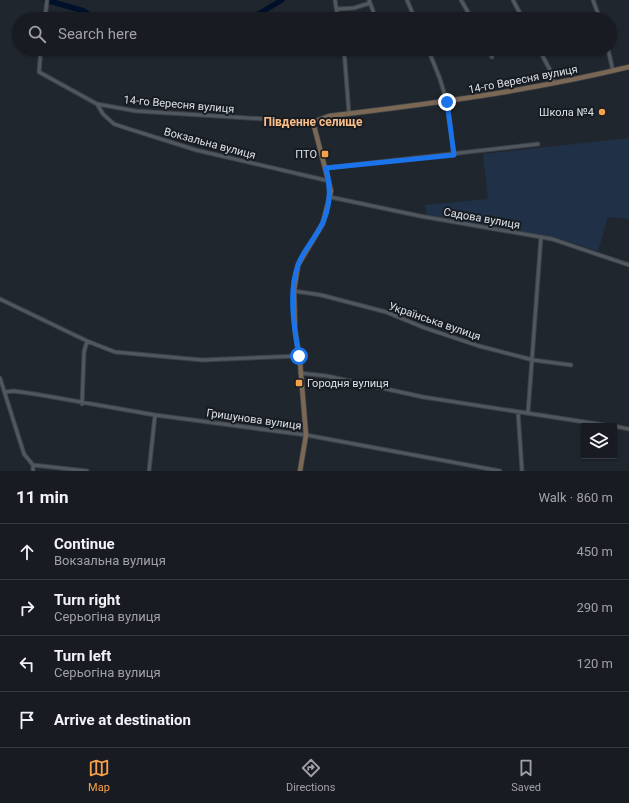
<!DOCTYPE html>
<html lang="en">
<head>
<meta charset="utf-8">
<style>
	body { margin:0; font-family:Roboto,sans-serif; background:#21252a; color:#f1f3f6 }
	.controls { position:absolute; right:12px; bottom:12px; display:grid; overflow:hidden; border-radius:0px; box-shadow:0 1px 3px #0004 }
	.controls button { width:36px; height:36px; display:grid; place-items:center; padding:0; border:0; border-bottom:1px solid #363a40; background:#181c22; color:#f1f3f6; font:20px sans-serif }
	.stop { position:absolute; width:12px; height:12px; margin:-9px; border:3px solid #1a73e8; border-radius:50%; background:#fff }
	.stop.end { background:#1a73e8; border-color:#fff; box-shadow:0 1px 4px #0008 }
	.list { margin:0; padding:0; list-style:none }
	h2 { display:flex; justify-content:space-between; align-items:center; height:52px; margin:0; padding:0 16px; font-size:17px }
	h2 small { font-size:13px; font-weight:400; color:#9fa1a5 }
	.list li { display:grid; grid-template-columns:26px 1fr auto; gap:12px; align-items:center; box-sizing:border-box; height:56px; padding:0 16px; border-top:1px solid #363a40 }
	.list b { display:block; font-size:15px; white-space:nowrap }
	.list p { margin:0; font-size:13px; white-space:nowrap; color:#9fa1a5 }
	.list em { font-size:13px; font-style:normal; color:#9fa1a5 }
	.icon { flex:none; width:22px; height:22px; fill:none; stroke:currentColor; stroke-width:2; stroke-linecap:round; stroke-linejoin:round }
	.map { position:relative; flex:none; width:629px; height:471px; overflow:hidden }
	.search { position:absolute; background:#181c22; box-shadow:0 1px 3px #0004; left:12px; right:12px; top:12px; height:44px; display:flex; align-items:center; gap:10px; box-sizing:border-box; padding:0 14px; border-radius:22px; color:#9fa1a5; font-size:15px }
	.sheet { height:276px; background:#181c22 }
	nav { display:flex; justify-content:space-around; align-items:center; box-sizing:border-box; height:56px; border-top:1px solid #363a40; background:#181c22; font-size:11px; color:#9fa1a5 }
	nav a { display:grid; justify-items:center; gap:2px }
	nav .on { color:#f8a14a }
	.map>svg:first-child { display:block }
	.green { fill:#203147 }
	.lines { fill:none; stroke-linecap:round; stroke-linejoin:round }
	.river { stroke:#00102b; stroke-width:5.5 }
	.street-casing { stroke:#3c4147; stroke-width:5 }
	.secondary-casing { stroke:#3c4147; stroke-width:6 }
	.street { stroke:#51575f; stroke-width:3 }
	.secondary { stroke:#7a6754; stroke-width:4.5 }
	.route { stroke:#1a73e8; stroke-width:5 }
	.poi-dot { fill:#f8a14a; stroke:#171c23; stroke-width:1.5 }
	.labels { text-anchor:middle; stroke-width:4; stroke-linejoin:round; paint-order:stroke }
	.street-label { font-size:11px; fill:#dce0e5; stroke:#171c23 }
	.poi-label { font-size:11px; fill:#dce0e5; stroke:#171c23; text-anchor:end }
	.neighbourhood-label { font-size:12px; font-weight:bold; fill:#fbbe87; stroke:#171c23 }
</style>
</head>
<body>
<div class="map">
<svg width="629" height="471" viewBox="0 0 629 471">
	<rect width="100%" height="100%" fill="#20262d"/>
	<path class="green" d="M629 138V219L608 217 598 251 553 237 427 216 425 205 488 199 483 154Z"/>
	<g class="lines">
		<path class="river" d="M46 0 84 11 96 19
			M250 19 282 0"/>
		<defs>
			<path id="street" d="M335 0 338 19
				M369 0 376 19
				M407 0 415 19
				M461 0 472 19
				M513 0 523 19
				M593 0 600 19
				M337 9 354 8 370 3
				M45 19 47 0
				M41 49 39 72 97 104 136 111 313 122
				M344 49 349 114
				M428 49 440 79 447 102 454 155
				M487 49 492 57
				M539 49 551 72 554 83
				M608 49 613 71
				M97 104 103 114 114 124 126 128 196 150 329 181
				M326 168 538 144
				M330 197 420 216 552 239 629 265
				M294 291 321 295 386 312 425 328 479 346 533 360 571 365
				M0 299 87 341 115 352 202 360 299 356
				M300 373 327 376 423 397 611 426
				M0 378 24 454 33 465V471
				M5 392 14 391 35 394 155 415 306 435 500 471
				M82 404 84 352 87 341
				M518 412 522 471
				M528 413 541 237
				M614 426 629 429
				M33 465 87 471
				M149 471 155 415"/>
			<path id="secondary" d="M300 471 306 435 300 362 295 330 294 291 298 265 323 223 331 191 313 122 329 116C430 104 530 91 629 67"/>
		</defs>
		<use href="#street" class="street-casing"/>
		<use href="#secondary" class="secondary-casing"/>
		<use href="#street" class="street"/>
		<use href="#secondary" class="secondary"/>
	</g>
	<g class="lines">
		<path class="route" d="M299 356C294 328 288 292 298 265 302 253 311 243 317 233 331 212 332 191 326 168L454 155 447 102"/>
	</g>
	<g class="poi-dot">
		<circle cx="602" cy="112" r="4"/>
		<rect x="321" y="150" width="8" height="8" rx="2"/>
		<rect x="295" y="379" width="8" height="8" rx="2"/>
	</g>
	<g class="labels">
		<g class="street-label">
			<text transform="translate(523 79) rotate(-11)" y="4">14-го Вересня вулиця</text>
			<text transform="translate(179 104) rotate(5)" y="4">14-го Вересня вулиця</text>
			<text transform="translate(210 143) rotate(15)" y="4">Вокзальна вулиця</text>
			<text transform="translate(482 218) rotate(10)" y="4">Садова вулиця</text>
			<text transform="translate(435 321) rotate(19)" y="4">Українська вулиця</text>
			<text transform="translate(254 419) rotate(8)" y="4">Гришунова вулиця</text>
		</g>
		<g class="poi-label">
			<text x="594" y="116">Школа №4</text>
			<text x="317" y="158">ПТО</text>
			<text x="307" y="387" text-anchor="start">Городня вулиця</text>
		</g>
		<g class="neighbourhood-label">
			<text x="313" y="126">Південне селище</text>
		</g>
	</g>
</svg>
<div class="controls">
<button><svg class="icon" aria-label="layers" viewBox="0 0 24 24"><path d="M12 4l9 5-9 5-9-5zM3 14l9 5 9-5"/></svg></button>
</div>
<div class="stop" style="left:299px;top:356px"></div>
<div class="stop end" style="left:447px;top:102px"></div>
<div class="search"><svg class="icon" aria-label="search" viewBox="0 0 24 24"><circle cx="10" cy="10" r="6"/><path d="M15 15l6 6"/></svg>Search here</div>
</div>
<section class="sheet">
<h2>11 min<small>Walk · 860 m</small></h2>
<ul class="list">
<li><svg class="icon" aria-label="ahead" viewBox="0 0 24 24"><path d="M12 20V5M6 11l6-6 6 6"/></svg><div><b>Continue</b><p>Вокзальна вулиця</p></div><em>450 m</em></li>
<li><svg class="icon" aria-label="right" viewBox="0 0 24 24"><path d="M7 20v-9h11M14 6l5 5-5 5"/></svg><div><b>Turn right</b><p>Серьогіна вулиця</p></div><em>290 m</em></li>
<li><svg class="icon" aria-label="left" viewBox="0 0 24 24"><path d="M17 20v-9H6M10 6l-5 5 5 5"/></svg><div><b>Turn left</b><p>Серьогіна вулиця</p></div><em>120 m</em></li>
<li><svg class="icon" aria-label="arrive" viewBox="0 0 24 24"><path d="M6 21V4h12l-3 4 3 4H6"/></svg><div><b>Arrive at destination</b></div></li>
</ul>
</section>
<nav>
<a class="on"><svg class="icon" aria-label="map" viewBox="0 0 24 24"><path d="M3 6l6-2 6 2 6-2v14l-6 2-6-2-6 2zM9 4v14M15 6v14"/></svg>Map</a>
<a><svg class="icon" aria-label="directions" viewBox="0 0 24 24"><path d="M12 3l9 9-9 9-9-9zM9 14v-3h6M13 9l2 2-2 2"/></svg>Directions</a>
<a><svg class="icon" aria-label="saved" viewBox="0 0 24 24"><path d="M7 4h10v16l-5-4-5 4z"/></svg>Saved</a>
</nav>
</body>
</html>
